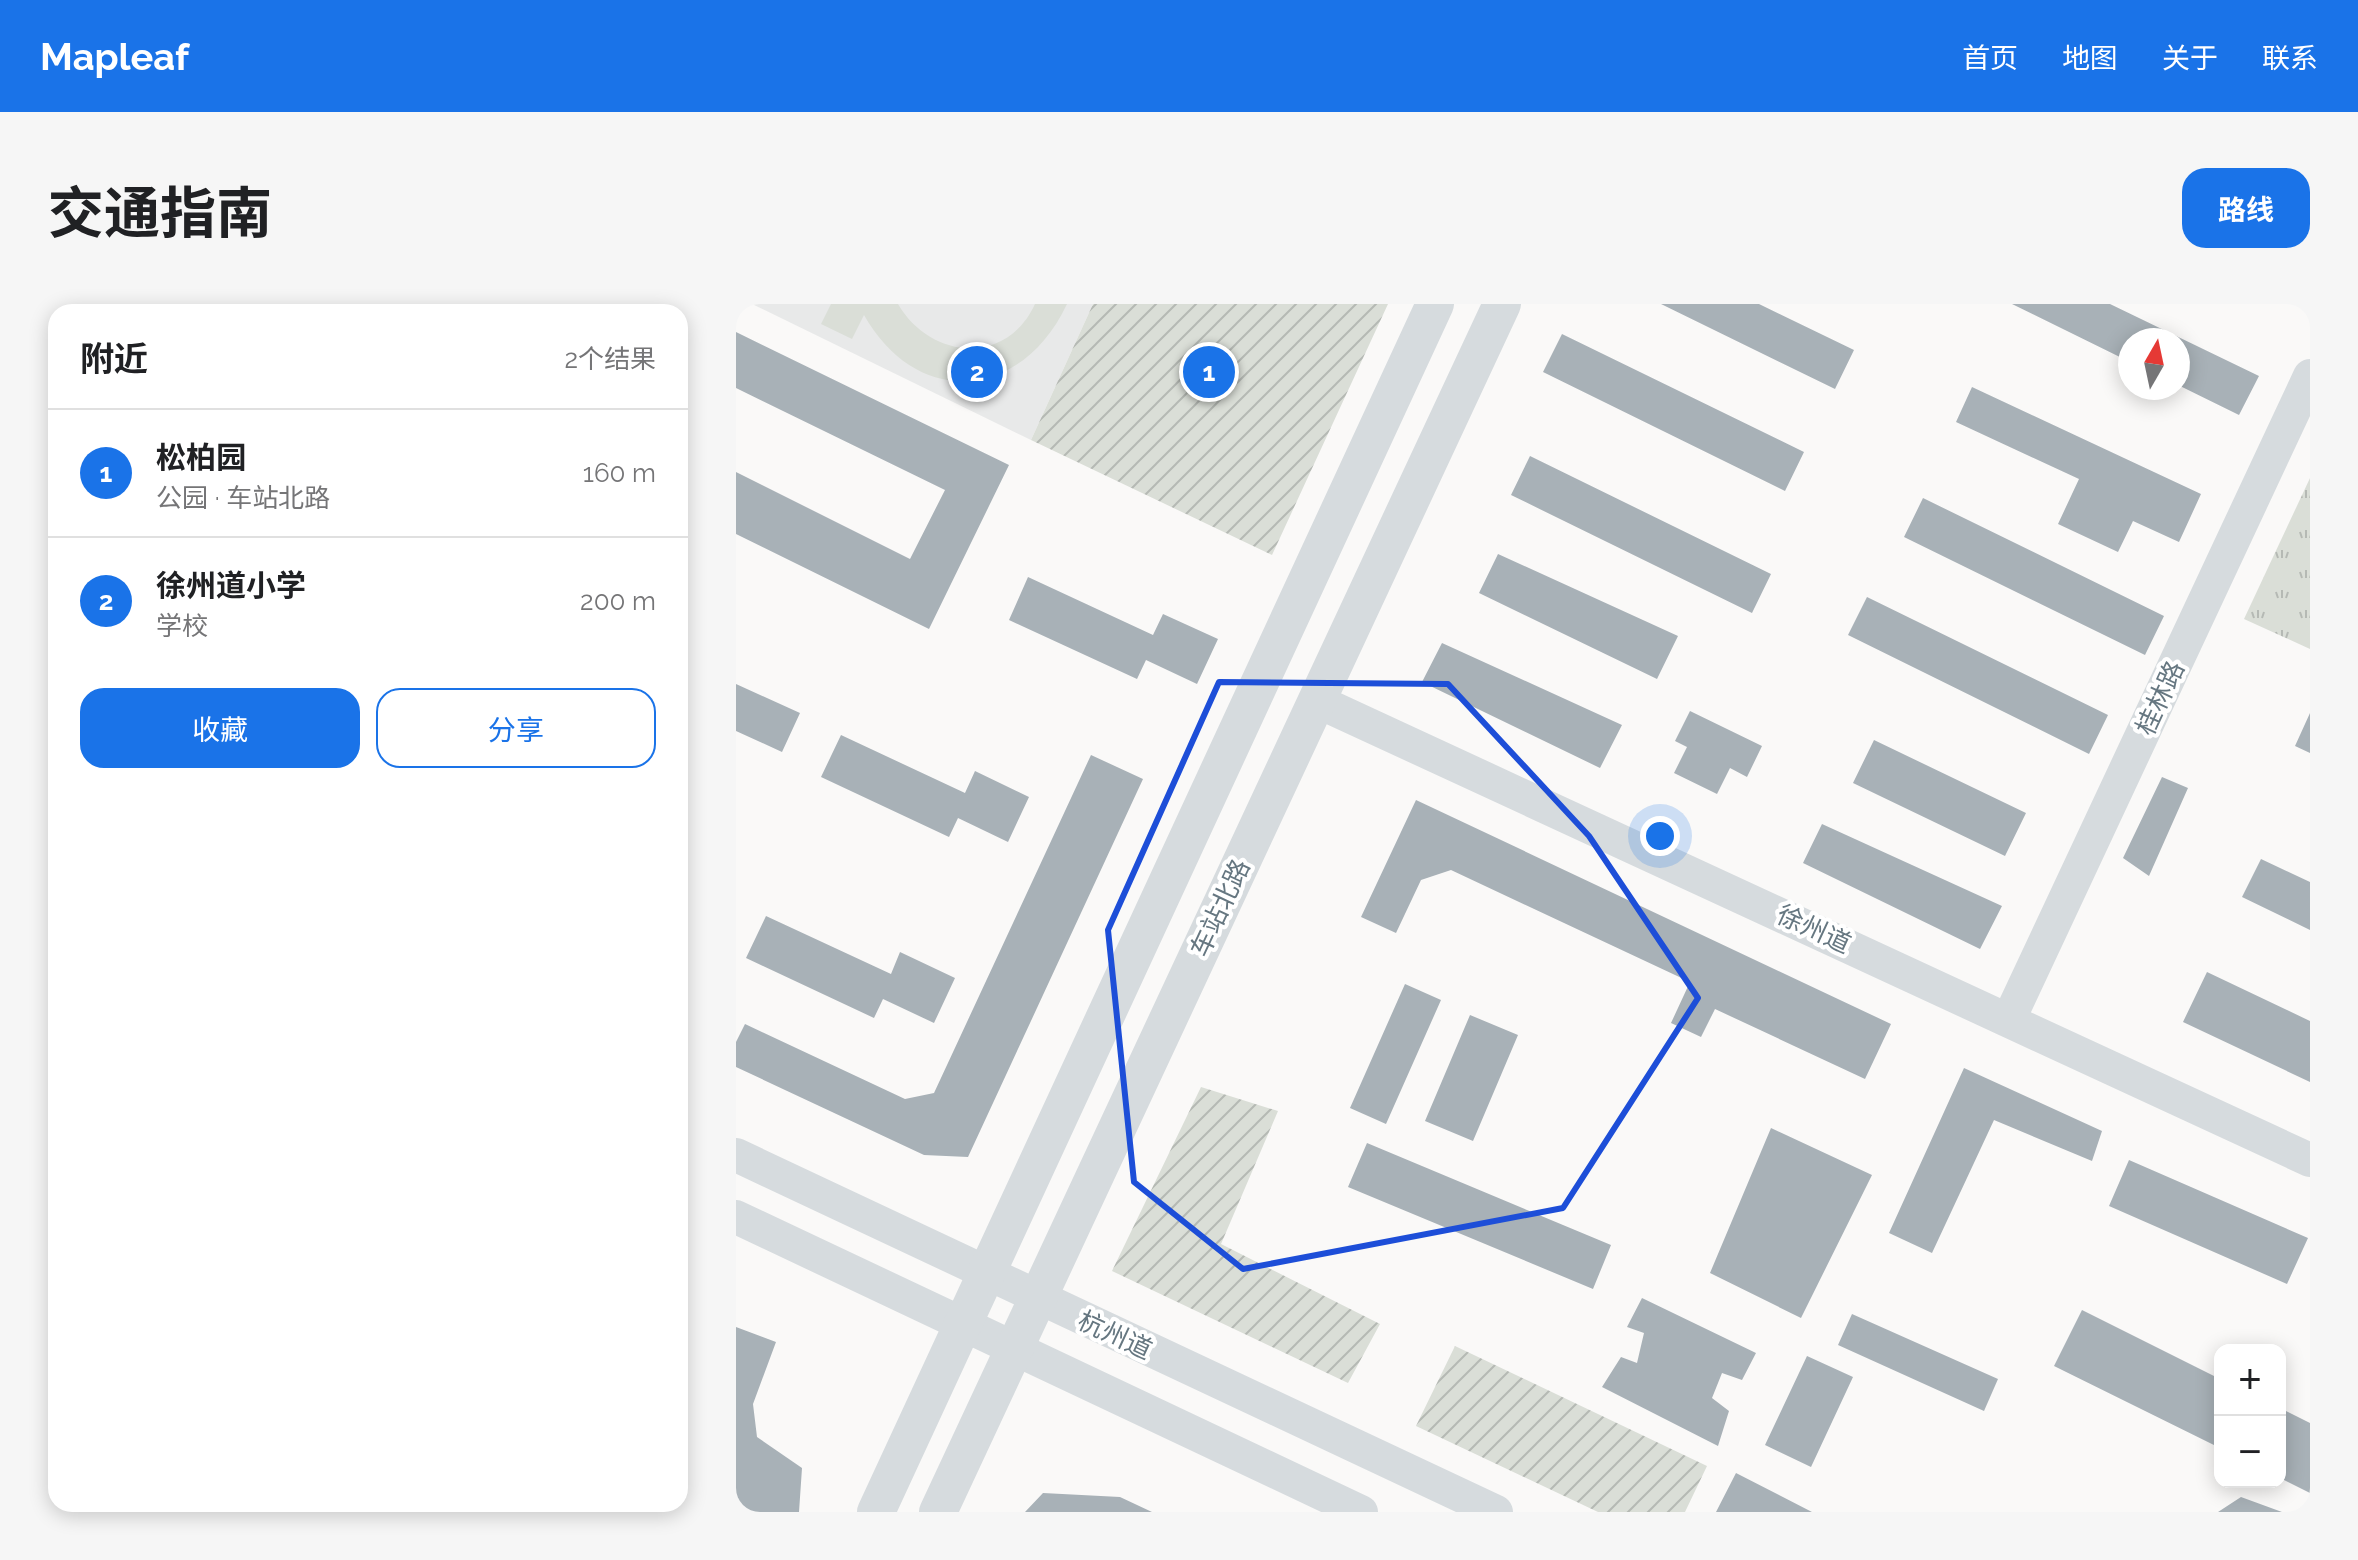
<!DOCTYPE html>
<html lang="zh">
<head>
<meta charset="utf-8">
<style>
	body { margin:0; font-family:Raleway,"Noto Sans SC",sans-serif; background:#f6f6f6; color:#202124 }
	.controls { position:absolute; right:24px; bottom:24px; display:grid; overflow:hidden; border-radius:16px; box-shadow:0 4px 20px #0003 }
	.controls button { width:72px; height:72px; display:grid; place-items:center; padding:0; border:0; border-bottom:2px solid #e0e0e0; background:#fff; color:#202124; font:40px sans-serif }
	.compass { position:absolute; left:1382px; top:24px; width:72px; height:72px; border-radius:50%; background:#fff; box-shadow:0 4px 20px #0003; rotate:9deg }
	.you { position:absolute; left:924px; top:532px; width:28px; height:28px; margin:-20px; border:6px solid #fff; border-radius:50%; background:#1a73e8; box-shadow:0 0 0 12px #1a73e833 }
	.badge { display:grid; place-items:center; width:52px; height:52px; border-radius:50%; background:#1a73e8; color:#fff; font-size:26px; font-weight:700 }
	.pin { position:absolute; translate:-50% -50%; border:4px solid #fff; box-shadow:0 2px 8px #0006 }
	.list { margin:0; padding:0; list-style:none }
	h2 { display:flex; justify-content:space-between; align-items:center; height:104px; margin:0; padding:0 32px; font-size:34px }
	h2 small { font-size:26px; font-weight:400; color:#757577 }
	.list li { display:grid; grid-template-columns:52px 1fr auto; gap:24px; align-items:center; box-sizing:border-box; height:128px; padding:0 32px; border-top:2px solid #e0e0e0 }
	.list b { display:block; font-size:30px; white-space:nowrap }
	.list p { margin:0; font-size:26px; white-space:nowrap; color:#757577 }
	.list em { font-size:26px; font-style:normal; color:#757577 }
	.actions { display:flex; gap:16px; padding:24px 32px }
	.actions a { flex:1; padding:18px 0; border:2px solid #1a73e8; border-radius:24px; text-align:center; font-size:28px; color:#1a73e8 }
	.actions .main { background:#1a73e8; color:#fff }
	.map { position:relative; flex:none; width:1574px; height:1208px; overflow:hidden; border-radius:24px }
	header { display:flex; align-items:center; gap:48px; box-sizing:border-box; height:112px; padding:0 40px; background:#1a73e8; color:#fff }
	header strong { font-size:38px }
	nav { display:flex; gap:44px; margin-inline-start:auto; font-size:28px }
	.intro { display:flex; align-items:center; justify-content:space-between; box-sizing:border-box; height:192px; padding:0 48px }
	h1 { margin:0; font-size:56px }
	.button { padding:20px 36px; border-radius:24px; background:#1a73e8; color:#fff; font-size:28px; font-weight:700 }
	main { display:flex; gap:48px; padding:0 48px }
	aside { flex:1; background:#fff; border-radius:24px; box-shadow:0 4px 20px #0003 }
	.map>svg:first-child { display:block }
	.built { fill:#e8e9e9 }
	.park { fill:url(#park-tufts) }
	.garden { fill:url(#garden-furrows) }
	.pitch { fill:#daded7 }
	.building { fill:#a8b1b7 }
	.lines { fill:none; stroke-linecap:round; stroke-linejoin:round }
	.secondary { stroke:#d6dbde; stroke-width:34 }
	.primary { stroke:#d6dbde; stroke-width:38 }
	.marked { fill:none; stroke:#1d4ed8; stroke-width:6; stroke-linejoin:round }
	.labels { text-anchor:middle; stroke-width:8; stroke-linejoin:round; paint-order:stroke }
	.street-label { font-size:26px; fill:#667781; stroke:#fff }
</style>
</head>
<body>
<header>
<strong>Mapleaf</strong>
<nav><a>首页</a><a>地图</a><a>关于</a><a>联系</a></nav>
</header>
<div class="intro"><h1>交通指南</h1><a class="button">路线</a></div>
<main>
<aside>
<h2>附近<small>2个结果</small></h2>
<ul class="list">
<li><span class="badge">1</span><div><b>松柏园</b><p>公园 · 车站北路</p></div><em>160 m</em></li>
<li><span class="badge">2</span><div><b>徐州道小学</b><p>学校</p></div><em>200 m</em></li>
</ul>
<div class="actions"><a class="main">收藏</a><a>分享</a></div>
</aside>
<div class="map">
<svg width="1574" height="1208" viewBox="0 0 1574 1208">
	<defs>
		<pattern id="park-tufts" width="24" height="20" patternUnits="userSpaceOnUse" patternTransform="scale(2)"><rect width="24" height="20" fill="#daded7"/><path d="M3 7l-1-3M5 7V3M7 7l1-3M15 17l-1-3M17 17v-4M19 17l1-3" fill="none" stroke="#b5b9b4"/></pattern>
		<pattern id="garden-furrows" width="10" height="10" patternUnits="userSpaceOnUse" patternTransform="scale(2)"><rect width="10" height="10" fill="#daded7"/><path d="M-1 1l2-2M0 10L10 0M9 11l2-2" fill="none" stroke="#b5b9b4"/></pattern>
	</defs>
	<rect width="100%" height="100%" fill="#faf9f8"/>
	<path class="built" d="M16 0H357L295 136Z"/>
	<path class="park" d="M1574 174V345L1508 315Z"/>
	<path class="garden" d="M357 0H652L536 251 295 136Z
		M465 783 542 807 485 940 644 1020 612 1079 376 967Z
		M719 1042 971 1162 949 1208H862L680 1122Z"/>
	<path class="pitch" d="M95 0H162C194 55 270 63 299 0H331C286 96 182 106 128 11L116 35 85 20Z"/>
	<path class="building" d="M925 0H1023L1118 46 1099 85Z
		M1276 0H1374L1523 72 1503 111 1442 81V36H1394V58Z
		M0 28 273 161 193 325 0 230V168L174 255 209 186 0 84Z
		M826 30 1068 148 1049 187 807 68Z
		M1236 83 1465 190 1443 238 1397 217 1382 248 1322 220 1343 175 1220 118Z
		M794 152 1035 270 1016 309 775 191Z
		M1187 194 1428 312 1409 351 1168 233Z
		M762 250 942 332 921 375 743 289Z
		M292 273 417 331 427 310 482 335 461 380 410 356 401 375 273 316Z
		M1131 293 1372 411 1353 450 1112 331Z
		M706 339 886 421 864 464 686 378Z
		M0 380 64 409 46 448 0 427Z
		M954 407 1026 442 1011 473 994 464 981 490 938 469 951 443 939 437Z
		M1574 409V449L1559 442Z
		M105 431 229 489 239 467 293 493 272 538 222 514 213 533 85 473Z
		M1138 436 1290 509 1269 552 1117 479Z
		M355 451 407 475 232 853 188 851 0 763V738L9 720 169 795 198 789Z
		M1426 473 1452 484 1413 572 1387 554Z
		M680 496 1155 720 1129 775 979 705 965 733 935 719 954 678 715 566 685 576 660 629 625 613Z
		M1086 520 1266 602 1244 645 1067 559Z
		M1525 555 1574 578V626L1506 593Z
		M30 612 155 670 164 648 219 674 198 719 147 695 138 714 10 654Z
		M1471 668 1574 717V778L1447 718Z
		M669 680 705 696 650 820 614 804Z
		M734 711 782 731 737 837 689 817Z
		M1228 764 1366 827 1356 857 1258 816 1196 949 1153 929Z
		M1035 824 1136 871 1065 1014 974 969Z
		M631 839 875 941 857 985 612 883Z
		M1393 856 1572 934 1551 980 1373 902Z
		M906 994 1020 1049 1006 1076 986 1069 976 1094 993 1107 982 1142 866 1083 885 1053 901 1059 908 1029 891 1023Z
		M1346 1006 1484 1075V1144L1318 1062Z
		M1116 1010 1262 1075 1248 1107 1102 1041Z
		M0 1023 40 1038 17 1100 21 1133 66 1164 63 1208H0Z
		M1071 1052 1117 1073 1075 1163 1029 1141Z
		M1544 1104 1574 1119V1189L1544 1174Z
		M1000 1169 1076 1208H980Z
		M307 1189 384 1193 416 1208H289Z
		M1505 1193 1546 1208H1482Z"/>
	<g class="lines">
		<path class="secondary" d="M581 397 1574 856
			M1273 715 1574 72
			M0 851 760 1208
			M0 913 625 1208"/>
		<path class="primary" d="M140 1208 699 0
			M202 1208 766 0"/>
	</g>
	<path class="marked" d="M483 378 712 380 853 532 962 694 827 904 507 965 398 878 372 626Z"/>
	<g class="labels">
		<g class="street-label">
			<text transform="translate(1424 394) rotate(-65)" y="9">桂林路</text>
			<text transform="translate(484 604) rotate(-65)" y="9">车站北路</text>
			<text transform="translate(1078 625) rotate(25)" y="9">徐州道</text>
			<text transform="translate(379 1031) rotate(25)" y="9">杭州道</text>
		</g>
	</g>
</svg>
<div class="controls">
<button>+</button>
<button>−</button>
</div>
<svg class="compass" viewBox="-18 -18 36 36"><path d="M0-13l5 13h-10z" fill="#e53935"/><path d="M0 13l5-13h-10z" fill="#757577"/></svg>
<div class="you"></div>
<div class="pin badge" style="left:473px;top:68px">1</div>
<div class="pin badge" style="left:241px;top:68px">2</div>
</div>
</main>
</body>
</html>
